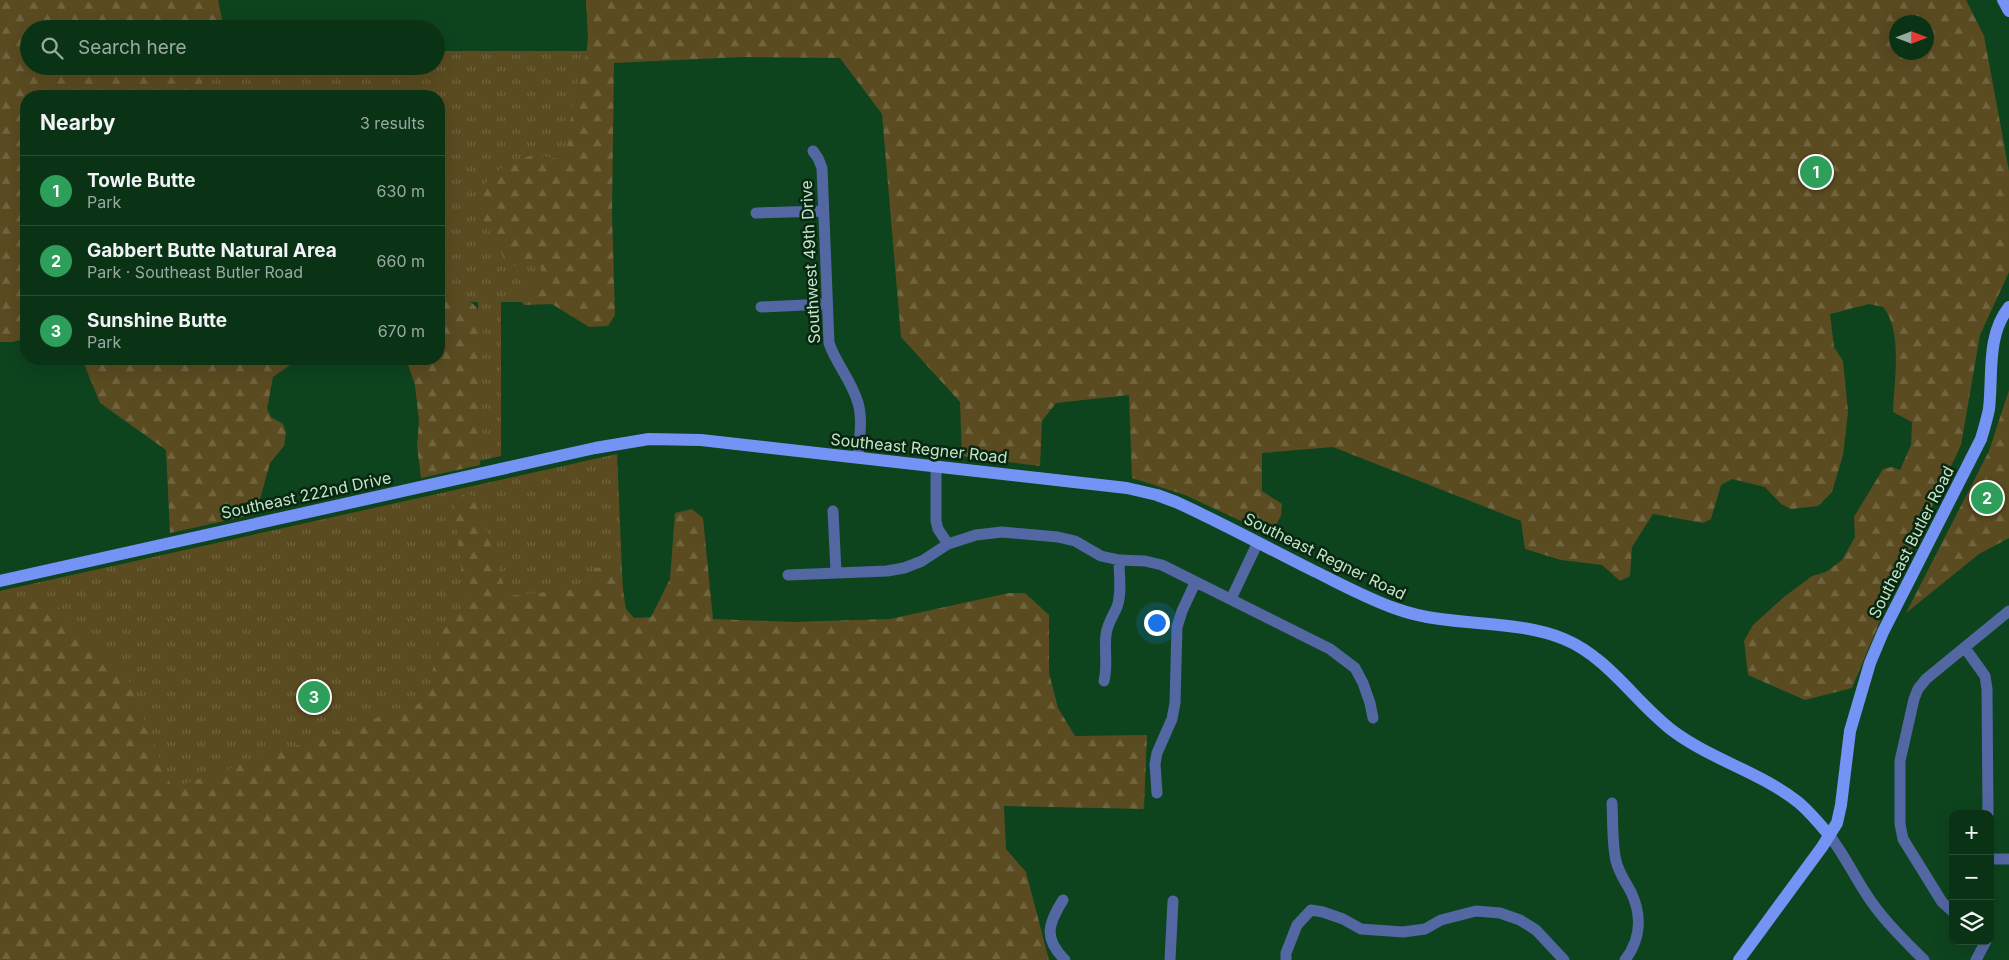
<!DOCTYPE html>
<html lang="en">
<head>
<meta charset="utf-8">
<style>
	body { margin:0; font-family:Inter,sans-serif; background:#133b1f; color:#f1f3f6 }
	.controls { position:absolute; right:15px; bottom:15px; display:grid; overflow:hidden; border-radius:10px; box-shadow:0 5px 20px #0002 }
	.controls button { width:45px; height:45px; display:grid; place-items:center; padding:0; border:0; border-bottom:1px solid #2a4e35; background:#0a3316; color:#f1f3f6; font:25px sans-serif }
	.compass { position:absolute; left:1889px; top:15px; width:45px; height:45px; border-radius:50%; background:#0a3316; box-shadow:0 5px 20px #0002; rotate:90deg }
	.you { position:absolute; left:1156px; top:622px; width:18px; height:18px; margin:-12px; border:4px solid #fff; border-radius:50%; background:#1a73e8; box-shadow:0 0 0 8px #1a73e833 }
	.badge { display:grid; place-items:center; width:32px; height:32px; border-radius:50%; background:#f589ef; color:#fff; font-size:16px; font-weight:700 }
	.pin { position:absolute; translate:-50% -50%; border:2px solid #fff; box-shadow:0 1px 5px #0006 }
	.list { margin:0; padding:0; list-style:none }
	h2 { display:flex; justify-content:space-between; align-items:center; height:65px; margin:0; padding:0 20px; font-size:21px }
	h2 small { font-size:16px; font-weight:400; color:#99aaa1 }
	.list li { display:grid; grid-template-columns:32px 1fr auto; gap:15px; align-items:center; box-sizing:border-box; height:70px; padding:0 20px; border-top:1px solid #2a4e35 }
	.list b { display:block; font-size:19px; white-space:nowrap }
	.list p { margin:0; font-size:16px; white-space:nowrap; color:#99aaa1 }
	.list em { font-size:16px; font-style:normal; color:#99aaa1 }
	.icon { flex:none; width:28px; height:28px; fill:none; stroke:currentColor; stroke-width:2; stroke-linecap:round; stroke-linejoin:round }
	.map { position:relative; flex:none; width:2009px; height:960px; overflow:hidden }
	.search { position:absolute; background:#0a3316; box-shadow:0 5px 20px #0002; left:20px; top:20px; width:425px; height:55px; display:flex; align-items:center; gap:12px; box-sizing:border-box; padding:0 18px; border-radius:28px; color:#99aaa1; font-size:19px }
	.panel { position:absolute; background:#0a3316; box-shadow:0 5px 20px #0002; left:20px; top:90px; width:425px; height:275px; border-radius:20px }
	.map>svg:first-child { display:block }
	.grass { fill:url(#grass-tufts) }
	.forest { fill:url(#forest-firs); fill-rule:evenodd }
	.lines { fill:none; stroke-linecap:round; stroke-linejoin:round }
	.minor { stroke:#5367a3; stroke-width:11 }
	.major { stroke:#7593f5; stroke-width:12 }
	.labels { text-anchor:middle; stroke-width:5; stroke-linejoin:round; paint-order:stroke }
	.street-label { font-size:16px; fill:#c3e5c8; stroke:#092611 }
</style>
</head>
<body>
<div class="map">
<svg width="2009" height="960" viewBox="0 0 2009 960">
	<defs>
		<pattern id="grass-tufts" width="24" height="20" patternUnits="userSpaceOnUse" patternTransform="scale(1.25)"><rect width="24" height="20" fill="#5b4b21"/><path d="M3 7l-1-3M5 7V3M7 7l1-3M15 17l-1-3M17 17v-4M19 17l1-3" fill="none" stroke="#716540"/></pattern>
		<pattern id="forest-firs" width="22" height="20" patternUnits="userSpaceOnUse" patternTransform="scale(1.25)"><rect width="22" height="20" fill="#5b4b21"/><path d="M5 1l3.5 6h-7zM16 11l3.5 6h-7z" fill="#716540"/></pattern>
	</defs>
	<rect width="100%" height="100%" fill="#0d441e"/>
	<path class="grass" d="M436 51H600L611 302H501V456L478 461V302L439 301V96H97L96 66H436Z
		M617 454 632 802 0 960V591Z"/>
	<path class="forest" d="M0 0H218L224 29H29V66H219L213 73 203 81 196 96H26V338L13 342H0Z
		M586 0H1966L1984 36 2009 171V272L1980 335 1961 445 1895 585 1852 688 1805 700 1748 675 1744 641 1753 625 1784 597 1812 576 1826 572 1842 560 1855 537 1854 517 1883 469 1892 467 1900 470 1911 445 1912 422 1893 412C1894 383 1903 330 1883 307L1869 304 1830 314 1834 347 1843 361 1848 412 1843 455 1832 492 1818 506 1791 509 1781 504 1765 487 1732 479 1721 485 1711 519 1703 523 1653 514 1632 547 1630 576 1620 581 1602 565 1561 560 1525 549 1521 521 1333 447 1262 453V491L1282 504 1281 516 1273 530 1265 532 1185 495 1132 478 1129 395 1056 403 1042 421 1040 466 962 456 960 402 901 337 882 114 840 58 742 57 614 63 612 213 615 315 608 326 589 327 552 304 524 305 521 301C527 286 546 285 540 265L531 260 513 266H508L480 213C474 183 502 162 530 156 542 153 555 160 568 160L567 147 574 96 586 56 588 37ZM1896 22H1926V52H1896Z
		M439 298C462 298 477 296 483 324L480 465 421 478 417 446 419 421 415 385 406 359H439Z
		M82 359H311L293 363 273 377 267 409 271 417 283 424 286 433 284 446 270 463 256 514 170 533 166 450 100 403Z
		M2009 390V538L1979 554 1906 613 1989 451Z
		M466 493 476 497 507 596 586 588 595 568 619 565 626 609 634 618 651 617 670 579 675 513 692 509 703 518 713 619 793 622 890 619 1009 593H1025L1049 615V673L1058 708 1075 736 1147 735 1144 809 1004 806 1006 849 1026 872 1049 960H0V602L48 597 129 681 172 788 426 701 442 628 466 608 453 501Z"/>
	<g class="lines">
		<path class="minor" d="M813 151 818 158 822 168 829 343C836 364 852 381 858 403 863 420 859 440 858 457
			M756 213 823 211
			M761 307 826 304
			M936 466V521L938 529 948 544
			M833 511 836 572
			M788 575 887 571 904 568 922 561 948 544 976 535 1002 532 1058 537 1075 541 1101 556 1119 560 1145 561 1162 565 1330 649 1355 668 1363 683 1370 703 1373 718
			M1231 599 1258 542
			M1965 648 1985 676 1987 689 1988 814
			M1104 681C1108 665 1104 651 1106 635 1107 624 1113 616 1117 607 1122 593 1119 575 1119 560
			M1157 793 1155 764 1157 753 1172 719 1175 703 1177 627 1182 611 1195 583
			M1612 803C1613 822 1612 843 1616 861 1619 873 1625 881 1631 892 1642 915 1641 939 1625 960
			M1829 835C1847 858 1858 885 1876 908 1890 927 1907 943 1924 960
			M1990 859H2009
			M1063 900C1048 924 1043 938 1065 960
			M1953 912 1942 902 1903 839 1900 824V761L1914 699 1918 689 1926 679 2009 611
			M1170 960 1173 901
			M1286 960V953L1297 925 1311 910 1323 912 1343 919 1361 929 1403 932 1425 929 1441 920 1476 911 1500 913 1520 920 1536 930 1564 960
			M1976 960 1986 941"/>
		<path class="major" d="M2003 0 2009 11
			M0 581 595 448 649 439 701 440 1127 488 1157 495 1176 502C1222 523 1268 548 1314 571 1341 584 1368 599 1397 609 1449 628 1513 618 1564 639 1608 657 1636 703 1673 731 1712 760 1760 772 1798 802 1810 812 1819 823 1829 835
			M1739 960 1822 847 1837 823 1841 805 1850 731 1870 663 1883 632 1981 439C1984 429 1987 419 1989 409 1993 375 1986 336 2009 307"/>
	</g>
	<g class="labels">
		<g class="street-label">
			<text transform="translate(810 262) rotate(-93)" y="6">Southwest 49th Drive</text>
			<text transform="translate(919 448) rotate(6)" y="6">Southeast Regner Road</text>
			<text transform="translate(306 495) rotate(-12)" y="6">Southeast 222nd Drive</text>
			<text transform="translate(1911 542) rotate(-63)" y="6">Southeast Butler Road</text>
			<text transform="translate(1325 556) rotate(26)" y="6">Southeast Regner Road</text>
		</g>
	</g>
</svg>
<div class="controls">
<button>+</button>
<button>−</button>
<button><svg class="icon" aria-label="layers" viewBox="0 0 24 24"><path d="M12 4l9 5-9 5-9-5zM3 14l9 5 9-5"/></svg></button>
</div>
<svg class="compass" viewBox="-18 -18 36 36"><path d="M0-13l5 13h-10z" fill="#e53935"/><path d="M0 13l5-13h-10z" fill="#99aaa1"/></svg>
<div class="you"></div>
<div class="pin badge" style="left:1816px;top:172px;background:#2e9e5b">1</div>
<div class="pin badge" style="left:1987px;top:498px;background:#2e9e5b">2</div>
<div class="pin badge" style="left:314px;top:697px;background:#2e9e5b">3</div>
<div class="search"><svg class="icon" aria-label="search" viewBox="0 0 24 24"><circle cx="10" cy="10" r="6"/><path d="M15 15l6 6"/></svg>Search here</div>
<section class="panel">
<h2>Nearby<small>3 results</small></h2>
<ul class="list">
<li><span class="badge" style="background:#2e9e5b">1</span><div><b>Towle Butte</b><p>Park</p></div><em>630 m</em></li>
<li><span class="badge" style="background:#2e9e5b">2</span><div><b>Gabbert Butte Natural Area</b><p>Park · Southeast Butler Road</p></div><em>660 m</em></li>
<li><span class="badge" style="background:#2e9e5b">3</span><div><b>Sunshine Butte</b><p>Park</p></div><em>670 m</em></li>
</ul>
</section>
</div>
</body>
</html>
